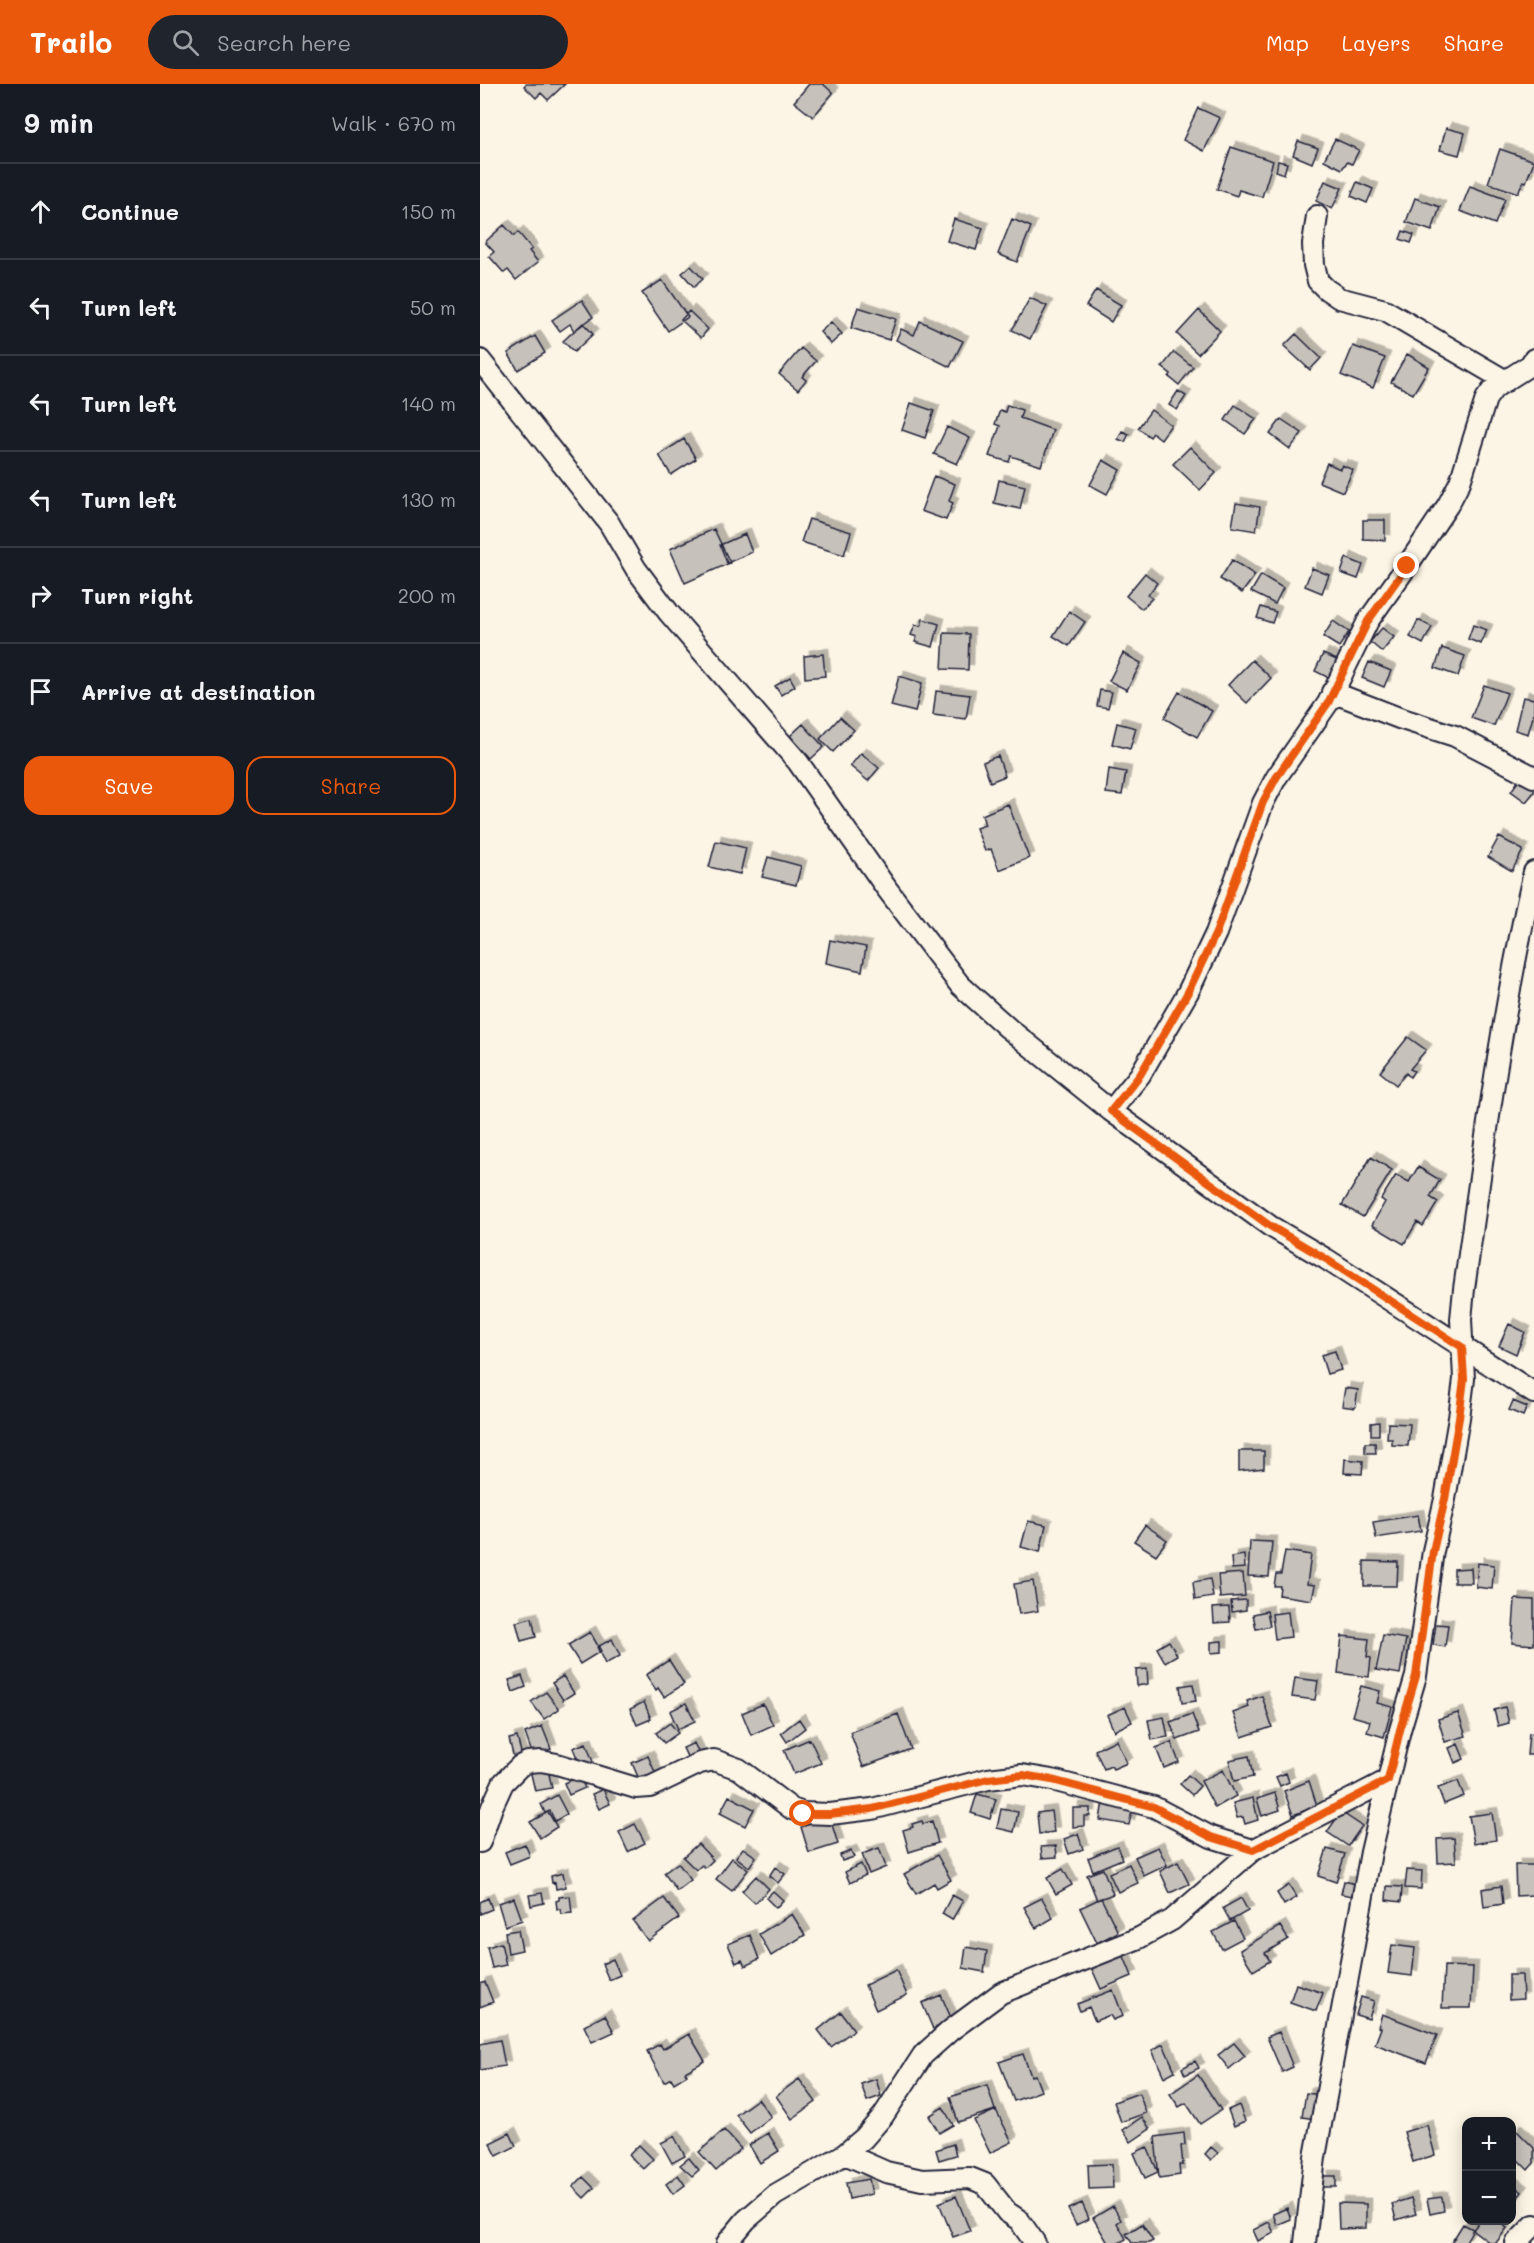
<!DOCTYPE html>
<html lang="en">
<head>
<meta charset="utf-8">
<style>
	body { margin:0; font-family:Mali,sans-serif; background:#20242c; color:#f1f3f6 }
	.controls { position:absolute; right:18px; bottom:18px; display:grid; overflow:hidden; border-radius:12px; box-shadow:0 3px 15px #0003 }
	.controls button { width:54px; height:54px; display:grid; place-items:center; padding:0; border:0; border-bottom:2px solid #363941; background:#171b24; color:#f1f3f6; font:30px sans-serif }
	.stop { position:absolute; width:18px; height:18px; margin:-14px; border:4px solid #ea580c; border-radius:50%; background:#fff }
	.stop.end { background:#ea580c; border-color:#fff; box-shadow:0 2px 6px #0008 }
	.list { margin:0; padding:0; list-style:none }
	h2 { display:flex; justify-content:space-between; align-items:center; height:78px; margin:0; padding:0 24px; font-size:26px }
	h2 small { font-size:20px; font-weight:400; color:#9ea1a6 }
	.list li { display:grid; grid-template-columns:39px 1fr auto; gap:18px; align-items:center; box-sizing:border-box; height:96px; padding:0 24px; border-top:2px solid #363941 }
	.list b { display:block; font-size:22px; white-space:nowrap }
	.list em { font-size:20px; font-style:normal; color:#9ea1a6 }
	.actions { display:flex; gap:12px; padding:18px 24px }
	.actions a { flex:1; padding:14px 0; border:2px solid #ea580c; border-radius:18px; text-align:center; font-size:21px; color:#ea580c }
	.actions .main { background:#ea580c; color:#fff }
	.icon { flex:none; width:33px; height:33px; fill:none; stroke:currentColor; stroke-width:2; stroke-linecap:round; stroke-linejoin:round }
	.map { position:relative; flex:none; width:1054px; height:2159px; overflow:hidden }
	header { display:flex; align-items:center; gap:36px; box-sizing:border-box; height:84px; padding:0 30px; background:#ea580c; color:#fff }
	header strong { font-size:28px }
	nav { display:flex; gap:33px; margin-inline-start:auto; font-size:21px }
	.search { width:420px; height:54px; background:#20242c; display:flex; align-items:center; gap:15px; box-sizing:border-box; padding:0 21px; border-radius:33px; color:#9ea1a6; font-size:22px }
	main { display:flex }
	aside { flex:1; background:#171b24 }
	.map>svg:first-child { display:block }
	.building { fill:#c6c1bb; stroke:#22223b; stroke-width:1.5; filter:url(#shadow) }
	.lines { fill:none; stroke-linecap:round; stroke-linejoin:round }
	.minor-casing { stroke:#22223b; stroke-width:24 }
	.minor { stroke:#fcf5e5; stroke-width:20 }
	.route { stroke:#ea580c; stroke-width:8 }
</style>
</head>
<body>
<header>
<strong>Trailo</strong>
<div class="search"><svg class="icon" aria-label="search" viewBox="0 0 24 24"><circle cx="10" cy="10" r="6"/><path d="M15 15l6 6"/></svg>Search here</div>
<nav><a>Map</a><a>Layers</a><a>Share</a></nav>
</header>
<main>
<aside>
<h2>9 min<small>Walk · 670 m</small></h2>
<ul class="list">
<li><svg class="icon" aria-label="ahead" viewBox="0 0 24 24"><path d="M12 20V5M6 11l6-6 6 6"/></svg><div><b>Continue</b></div><em>150 m</em></li>
<li><svg class="icon" aria-label="left" viewBox="0 0 24 24"><path d="M17 20v-9H6M10 6l-5 5 5 5"/></svg><div><b>Turn left</b></div><em>50 m</em></li>
<li><svg class="icon" aria-label="left" viewBox="0 0 24 24"><path d="M17 20v-9H6M10 6l-5 5 5 5"/></svg><div><b>Turn left</b></div><em>140 m</em></li>
<li><svg class="icon" aria-label="left" viewBox="0 0 24 24"><path d="M17 20v-9H6M10 6l-5 5 5 5"/></svg><div><b>Turn left</b></div><em>130 m</em></li>
<li><svg class="icon" aria-label="right" viewBox="0 0 24 24"><path d="M7 20v-9h11M14 6l5 5-5 5"/></svg><div><b>Turn right</b></div><em>200 m</em></li>
<li><svg class="icon" aria-label="arrive" viewBox="0 0 24 24"><path d="M6 21V4h12l-3 4 3 4H6"/></svg><div><b>Arrive at destination</b></div></li>
</ul>
<div class="actions"><a class="main">Save</a><a>Share</a></div>
</aside>
<div class="map">
<svg width="1054" height="2159" viewBox="0 0 1054 2159">
	<defs>
		<filter id="shadow"><feDropShadow dx="5.5" dy="-5.5" stdDeviation="0" flood-color="#0004"/></filter>
	</defs>
	<rect width="100%" height="100%" fill="#fcf5e5"/>
	<filter id="ink" filterUnits="userSpaceOnUse"><feTurbulence type="fractalNoise" baseFrequency=".0167" numOctaves="2"/><feDisplacementMap in="SourceGraphic" scale="12" xChannelSelector="R" yChannelSelector="G"/><feConvolveMatrix kernelMatrix="1 2 1 2 8 2 1 2 1" color-interpolation-filters="sRGB"/></filter>
	<g filter="url(#ink)">
		<path class="building" d="M46 0H85L68 16 61 9 56 14 44 2Z
			M329 0H343L353 9 333 33 314 18Z
			M718 24 740 34 724 67 703 56Z
			M966 44 985 49 979 71 960 66Z
			M855 55 879 66 872 80 867 78 862 85 844 76Z
			M818 57 838 64 832 79 813 71Z
			M751 63 793 77 782 113 759 106 757 112 737 105Z
			M1020 65 1054 77 1046 98 1043 97 1038 109 1008 99Z
			M798 77 807 79 804 90 796 87Z
			M845 97 862 104 852 125 836 117Z
			M877 98 893 105 887 119 871 112Z
			M990 102 1025 115 1015 140 980 127Z
			M935 114 960 123 952 147 926 138Z
			M474 135 503 144 496 166 467 157Z
			M532 135 551 143 537 178 518 170Z
			M24 141 34 152 38 148 52 165 49 167 58 178 36 196 28 186 24 189 9 172 14 168 5 158Z
			M923 147 934 151 931 159 920 155Z
			M211 182 223 195 214 203 202 189Z
			M182 196 208 233 188 247 162 209Z
			M616 206 641 221 631 238 606 222Z
			M550 214 567 222 550 255 532 246Z
			M102 216 113 233 94 247 90 240 80 247 72 236Z
			M378 223 416 235 409 256 371 244Z
			M719 226 740 247 718 270 697 250Z
			M209 227 228 245 221 254 201 236Z
			M440 237 483 257 470 283 416 256 421 245 434 251Z
			M440 237 483 257 470 283 416 256 421 245 434 251Z
			M351 238 362 250 351 260 340 248Z
			M103 239 113 250 94 268 83 257Z
			M816 250 841 274 830 286 804 262Z
			M55 252 65 269 38 286 28 269Z
			M873 262 905 274 893 304 861 291Z
			M321 264 336 277 322 293 326 296 318 306 299 290Z
			M694 268 713 283 699 301 689 293 691 290 682 283Z
			M927 270 949 283 933 310 911 298Z
			M698 307 706 312 697 326 689 321Z
			M431 319 454 327 445 354 422 346Z
			M527 321 542 326 540 334 573 346 561 382 531 372 529 378 509 372 520 342 515 340 520 326 525 328Z
			M755 321 776 335 765 350 745 336Z
			M671 326 691 341 681 355 673 349 670 353 658 344Z
			M801 335 822 349 810 365 790 350Z
			M467 343 490 354 477 380 454 370Z
			M642 347 649 350 645 358 638 355Z
			M204 355 216 375 191 391 179 371Z
			M710 363 736 389 720 406 693 380Z
			M623 376 640 386 627 410 610 401Z
			M847 379 860 385 862 381 873 386 863 408 839 398Z
			M454 392 475 400 469 417 473 419 466 436 441 427Z
			M519 396 545 402 540 425 514 419Z
			M756 419 780 423 776 447 752 443Z
			M329 435 371 448 364 471 321 458Z
			M883 436H905V456L883 455Z
			M234 445 250 479 205 499 190 465Z
			M265 450 272 468 247 479 240 461Z
			M866 474 883 481 878 495 861 489Z
			M752 476 775 491 762 509 740 495Z
			M832 484 849 491 842 509 825 502Z
			M665 489 677 499 668 511 672 514 662 525 646 512Z
			M781 491 803 504 795 520 771 508Z
			M781 523 796 528 792 539 777 534Z
			M589 527 605 538 589 562 573 552Z
			M443 535 459 540 453 563 435 558 437 553 431 551 435 541 441 542Z
			M938 536 952 543 943 560 930 553Z
			M853 537 869 548 859 563 843 553Z
			M993 541 1007 546 1001 560 988 555Z
			M902 544 914 553 902 568 890 558Z
			M464 549 489 550 488 586 462 585Z
			M962 564 985 572 978 592 955 584Z
			M643 569 661 579 647 606 629 597Z
			M343 570 345 592 325 594 324 572Z
			M843 570 859 577 851 595 835 587Z
			M772 576 791 594 767 619 748 601Z
			M889 578 911 587 904 603 882 594Z
			M419 592 442 599 435 628 411 622Z
			M310 593 315 602 301 611 295 602Z
			M1004 601 1027 609 1014 642 991 634Z
			M620 606 632 608 628 624 617 622Z
			M456 607 490 611 486 635 453 631Z
			M699 608 732 627 717 653 684 634Z
			M1043 613 1054 615V629L1048 650 1035 646Z
			M360 633 374 646 353 668 340 655Z
			M637 639 656 644 650 665 632 660Z
			M323 640 344 663 331 675 310 652Z
			M381 669 399 684 388 697 370 682Z
			M518 672 525 692 510 698 503 678Z
			M629 685 646 688 642 711 626 709Z
			M1042 692 1054 701V708L1046 718 1031 707Z
			M528 720 549 774 519 786 511 765 505 767 496 744 505 741 502 731Z
			M1019 753 1043 766 1032 787 1008 773Z
			M236 757 266 764 260 790 229 783Z
			M288 773 321 782 316 801 282 793Z
			M350 856 386 863 382 887 346 879Z
			M928 953 946 966 930 985 934 987 930 993 926 989 916 1001 900 988Z
			M891 1073 912 1086 883 1133 862 1121Z
			M938 1083 960 1096 950 1113 958 1118 943 1142 937 1138 924 1160 892 1141 905 1118 901 1115 916 1091 929 1098Z
			M1029 1240 1045 1248 1036 1270 1019 1262Z
			M855 1267 861 1286 847 1290 841 1271Z
			M865 1304 878 1306 875 1324 862 1322Z
			M1033 1317 1047 1323 1043 1332 1029 1326Z
			M899 1338V1351H891V1339Z
			M908 1339 930 1340 928 1362 912 1361V1355H907Z
			M885 1359H895L896 1369H885Z
			M759 1367H784V1384L759 1387Z
			M865 1375 883 1377 882 1390 864 1389Z
			M938 1431 941 1447 896 1454 893 1438Z
			M548 1437 566 1441 560 1468 541 1463Z
			M665 1441 687 1456 676 1471 654 1457Z
			M770 1457 792 1458 789 1493 768 1492Z
			M805 1467 831 1471 827 1500 835 1501 832 1516 799 1511 800 1502H794L796 1490H801Z
			M764 1471 765 1484 752 1485 751 1473Z
			M884 1477 918 1478 917 1502H884Z
			M998 1479 1014 1481 1012 1505 996 1503Z
			M991 1484 992 1499H974V1485Z
			M763 1489 765 1512 740 1514 738 1491Z
			M730 1495 733 1513 715 1516 713 1498Z
			M553 1497 558 1527 539 1530 534 1500Z
			M1035 1515 1054 1516V1561L1032 1559Z
			M766 1516V1526L752 1528 751 1517Z
			M749 1523 750 1538 734 1539 733 1524Z
			M787 1527 790 1542 776 1545 773 1530Z
			M808 1528 811 1553 795 1555 792 1530Z
			M52 1534 56 1553 41 1557 36 1538Z
			M956 1540 968 1541 965 1563 953 1561Z
			M110 1548 121 1567 100 1580 88 1561Z
			M903 1551 926 1555 920 1590 896 1586Z
			M862 1552 889 1555 887 1573 891 1574 889 1593 858 1589Z
			M132 1555 140 1572 125 1580 117 1563Z
			M689 1557 697 1571 685 1578 677 1564Z
			M742 1557V1568L731 1569V1558Z
			M189 1576 204 1600 184 1613 178 1604 176 1606 166 1591Z
			M667 1585 668 1600 657 1602 656 1586Z
			M42 1592 46 1603 33 1608 29 1596Z
			M83 1592 94 1609 83 1616 72 1599Z
			M815 1594 838 1597 835 1616 812 1613Z
			M713 1600 716 1617 702 1619 700 1602Z
			M881 1602 900 1607 897 1619 912 1623 904 1653 887 1648 890 1637 872 1632Z
			M66 1608 79 1625 64 1635 51 1618Z
			M782 1612 792 1643 762 1653 753 1629 769 1623 767 1617Z
			M164 1618 171 1635 157 1641 150 1625Z
			M206 1619 215 1637 198 1645 190 1627Z
			M283 1620 293 1641 271 1651 262 1629Z
			M645 1623 652 1638 634 1647 627 1631Z
			M1025 1623 1029 1639 1018 1642 1014 1626Z
			M978 1629 986 1652 965 1658 958 1635Z
			M418 1630 431 1665 383 1683 370 1648Z
			M712 1630 719 1648 697 1656 690 1638Z
			M684 1633 688 1653 672 1656 668 1636Z
			M319 1635 325 1644 307 1658 301 1649Z
			M190 1639 198 1649 184 1659 176 1649Z
			M62 1642 71 1665 53 1672 45 1649Z
			M1049 1649 1054 1650V1671H1047Z
			M37 1653 43 1676 35 1679 29 1655Z
			M330 1655 341 1679 314 1690 304 1666Z
			M636 1656 647 1679 633 1685 631 1682 624 1685 615 1666Z
			M691 1658 699 1678 684 1684 676 1664Z
			M106 1659 113 1678 101 1683 93 1664Z
			M214 1659 221 1674 210 1679 203 1664Z
			M978 1660 984 1675 975 1679 969 1664Z
			M168 1672 177 1693 161 1700 152 1679Z
			M769 1672 773 1693 754 1697 749 1676Z
			M67 1681 72 1704 55 1707 50 1686Z
			M743 1686 756 1712 735 1724 721 1697Z
			M806 1689 809 1698 800 1702 796 1693Z
			M708 1691 720 1702 712 1711 700 1700Z
			M99 1692 105 1704 89 1711 84 1699Z
			M829 1697 837 1722 813 1731 804 1707Z
			M978 1697 984 1712 964 1720 958 1704Z
			M123 1705 130 1720 119 1725 112 1710Z
			M795 1709 800 1726 782 1732 777 1715Z
			M497 1710 516 1715 510 1735 491 1729Z
			M77 1711 87 1730 75 1737 70 1727 65 1729 61 1720Z
			M249 1712 274 1725 265 1742 240 1729Z
			M773 1714 778 1736 765 1740 763 1733 757 1734 753 1719Z
			M623 1717 653 1723 649 1741 620 1736Z
			M593 1724H610V1732H604V1742L593 1743Z
			M521 1725 538 1728 534 1748 517 1744Z
			M571 1727 574 1748 559 1750 557 1729Z
			M68 1728 77 1743 60 1754 50 1738Z
			M861 1728 882 1742 868 1762 847 1748Z
			M1012 1729 1016 1756 994 1760 989 1732Z
			M350 1734 358 1760 329 1769 321 1743Z
			M442 1737 443 1740 452 1737 458 1759 429 1768 423 1746 433 1743 432 1740Z
			M155 1740 165 1759 148 1768 139 1748Z
			M598 1750 603 1765 589 1770 584 1755Z
			M974 1754 976 1778 958 1779 957 1755Z
			M45 1760 50 1772 30 1780 25 1768Z
			M218 1760 233 1776 225 1784 222 1781 216 1786 203 1773Z
			M576 1762 577 1773 562 1774 561 1763Z
			M637 1762 642 1775 613 1787 608 1774Z
			M678 1763 687 1781 664 1792 655 1773Z
			M263 1764 276 1773 269 1783 256 1773Z
			M399 1764 406 1783 389 1790 382 1770Z
			M847 1765 865 1770 856 1798 838 1792Z
			M371 1767 374 1773 362 1777 360 1771Z
			M457 1771 471 1796 457 1804 454 1799 436 1810 424 1790Z
			M252 1774 268 1786 252 1807 236 1795Z
			M698 1778 709 1800 690 1809 680 1787Z
			M198 1779 211 1796 197 1807 184 1789Z
			M381 1780 386 1791 370 1799 365 1788Z
			M649 1780 658 1799 638 1808 629 1789Z
			M1035 1781H1054V1811L1036 1812Z
			M295 1783 305 1790 298 1799 289 1792Z
			M583 1785 592 1801 576 1810 567 1794Z
			M623 1785 633 1810 617 1816 607 1791Z
			M927 1786 942 1787 941 1805 925 1804Z
			M83 1789 86 1803 76 1805 75 1798 72 1799 71 1792Z
			M276 1792 289 1805 275 1819 262 1807Z
			M864 1797 876 1800 873 1812 861 1810Z
			M809 1801 817 1813 804 1821 797 1809Z
			M907 1802 922 1803 921 1818 906 1816Z
			M1021 1802 1023 1820 1004 1823 1002 1805Z
			M293 1807 303 1816 296 1824 286 1814Z
			M62 1809 64 1819 51 1822 49 1811Z
			M472 1811 483 1817 472 1836 462 1830Z
			M90 1812 92 1829 81 1830 80 1825H77L76 1817 79 1816V1813Z
			M8 1814 12 1825 0 1830V1818Z
			M34 1814 42 1836 25 1842 18 1819Z
			M184 1814 199 1834 168 1857 153 1837Z
			M562 1814 573 1834 556 1844 544 1823Z
			M621 1814 638 1848 617 1859 600 1824Z
			M621 1814 638 1848 617 1859 600 1824Z
			M761 1814 768 1827 750 1837 743 1824Z
			M312 1830 325 1851 291 1872 279 1850Z
			M754 1837 763 1854 742 1865 733 1848Z
			M800 1842 808 1855 785 1869 790 1877 773 1887 760 1866Z
			M38 1846 42 1866 28 1869 25 1848Z
			M270 1851 279 1875 265 1882 262 1876 256 1879 248 1860Z
			M21 1859 26 1881 12 1884 7 1863Z
			M912 1861 935 1864 932 1892 908 1889Z
			M912 1861 935 1864 932 1892 908 1889Z
			M486 1863 507 1867 504 1888 483 1884Z
			M643 1870 652 1892 621 1905 611 1883Z
			M133 1875 140 1891 129 1896 122 1880Z
			M964 1882 993 1883 991 1924H962Z
			M964 1882 993 1883 991 1924H962Z
			M416 1886 427 1911 396 1926 385 1901Z
			M1029 1891H1042L1043 1915 1029 1916Z
			M5 1898 13 1918 0 1923V1900Z
			M816 1900 843 1909 836 1927 810 1918Z
			M633 1906 643 1932 633 1936 630 1931 615 1937 609 1923 600 1927 597 1920Z
			M461 1911 472 1936 453 1945 442 1919Z
			M881 1913 894 1917 889 1935 876 1931Z
			M361 1928 374 1946 351 1963 338 1946Z
			M902 1930 957 1951 946 1979 895 1960 901 1944 898 1943Z
			M125 1931 134 1948 112 1958 104 1942Z
			M799 1948 813 1983 802 1988 787 1953Z
			M209 1950 225 1977 205 1988 207 1991 194 1999 191 1994 184 1998 167 1967 180 1960 183 1965Z
			M20 1956 25 1982 0 1986V1960Z
			M754 1959 765 1972 749 1985 738 1971Z
			M683 1960 695 1987 684 1993 672 1966Z
			M543 1970 551 1992 555 1991 561 2007 534 2017 519 1978Z
			M715 1977 719 1984 705 1991 702 1984Z
			M718 1991 741 2026 720 2040 706 2019 699 2023 690 2010Z
			M319 1995 336 2018 312 2035 296 2012Z
			M396 1995 401 2012 387 2017 381 2000Z
			M507 2001 515 2026 478 2038 470 2013Z
			M659 2009 666 2029 641 2038 634 2018Z
			M826 2009 840 2011 836 2035 822 2033Z
			M278 2015 291 2033 270 2049 256 2031Z
			M759 2021 765 2037 754 2042 748 2026Z
			M463 2023 473 2041 459 2049 449 2032Z
			M516 2026 532 2058 510 2069 494 2036Z
			M662 2033 670 2045 651 2058 643 2046Z
			M947 2041 955 2071 933 2078 924 2048Z
			M244 2046 261 2065 236 2087 219 2068Z
			M1036 2046 1054 2064V2079L1048 2086 1032 2070V2051Z
			M30 2049 36 2062 17 2072 10 2059Z
			M288 2049 299 2067 280 2079 269 2061Z
			M704 2049 705 2061 701 2062 703 2081H699L700 2091 679 2094 675 2053Z
			M194 2052 205 2072 192 2079 181 2059Z
			M473 2060 476 2071 459 2076 456 2066Z
			M159 2061 173 2075 163 2085 149 2071Z
			M667 2063 678 2088 665 2094 654 2069Z
			M667 2063 678 2088 665 2094 654 2069Z
			M731 2063 738 2069 731 2076 725 2070Z
			M209 2074 219 2086 212 2092 200 2081Z
			M632 2080 633 2104 609 2105 608 2081Z
			M198 2091 205 2101 193 2110 186 2100Z
			M843 2092H856V2103H843Z
			M103 2093 114 2104 104 2114 93 2103Z
			M389 2095 392 2110 369 2115 366 2099Z
			M1032 2100 1042 2108 1032 2121Z
			M476 2112 490 2147 473 2153 459 2119Z
			M962 2113 964 2127 950 2130 947 2115Z
			M931 2114 936 2130 916 2136 912 2120Z
			M602 2119 609 2135 596 2141 588 2125Z
			M858 2119 886 2120V2144L859 2145Z
			M633 2122 641 2136 637 2139 646 2155 639 2159H628L613 2134Z
			M807 2124 811 2135 797 2141 793 2130Z
			M1000 2136H1017L1027 2144 1016 2159H1010L993 2146Z
			M789 2138 794 2149 778 2157 773 2146Z
			M662 2140 673 2157 669 2159H652L646 2150Z
			M983 2140 993 2145 985 2159H971Z"/>
		<g class="lines">
			<defs>
				<path id="minor" d="M837 132 833 160 834 181 838 197 846 205 859 214 905 226 1026 297
					M0 276 129 439 156 485 189 529 318 678 407 805 480 901 528 944 631 1027 790 1142 846 1175 1054 1309
					M852 608 919 634 975 652 1054 693
					M631 1027 660 991 708 908 736 849 783 719 796 694 848 619 888 537 927 482 968 421 980 398 1006 315 1014 304 1050 281 1054 275
					M0 1758 12 1723 23 1699 40 1682 48 1678 61 1677 77 1680 156 1704 170 1703 220 1679 234 1676 259 1685 312 1725 323 1729 350 1730 392 1725 508 1695 542 1691 572 1696 674 1723 731 1753 773 1766
					M365 2070 406 2088 442 2096 490 2094 505 2100 527 2128 539 2136 555 2159
					M247 2159 266 2136 295 2111 365 2070 384 2054 403 2032 443 1971 471 1946 521 1909 659 1854 692 1836 773 1766 908 1696
					M825 2159 835 2073 891 1768 920 1646 936 1592 953 1467 965 1415 979 1334 984 1295 981 1235 984 1205C1004 1066 1022 926 1054 788
					M1036 2159 1054 2141"/>
			</defs>
			<use href="#minor" class="minor-casing"/>
			<use href="#minor" class="minor"/>
		</g>
	</g>
	<g class="lines" filter="url(#ink)">
		<path class="route" d="M323 1730H350L392 1725 508 1695 543 1691 572 1696 674 1723 731 1753 773 1766 908 1696 920 1646 936 1592 953 1467 965 1415 979 1334 984 1295 982 1263 846 1175 790 1142 631 1027 660 991 708 908 736 849 783 718 796 694 848 619 888 537 927 482"/>
	</g>
</svg>
<div class="controls">
<button>+</button>
<button>−</button>
</div>
<div class="stop" style="left:323px;top:1730px"></div>
<div class="stop end" style="left:927px;top:482px"></div>
</div>
</main>
</body>
</html>
